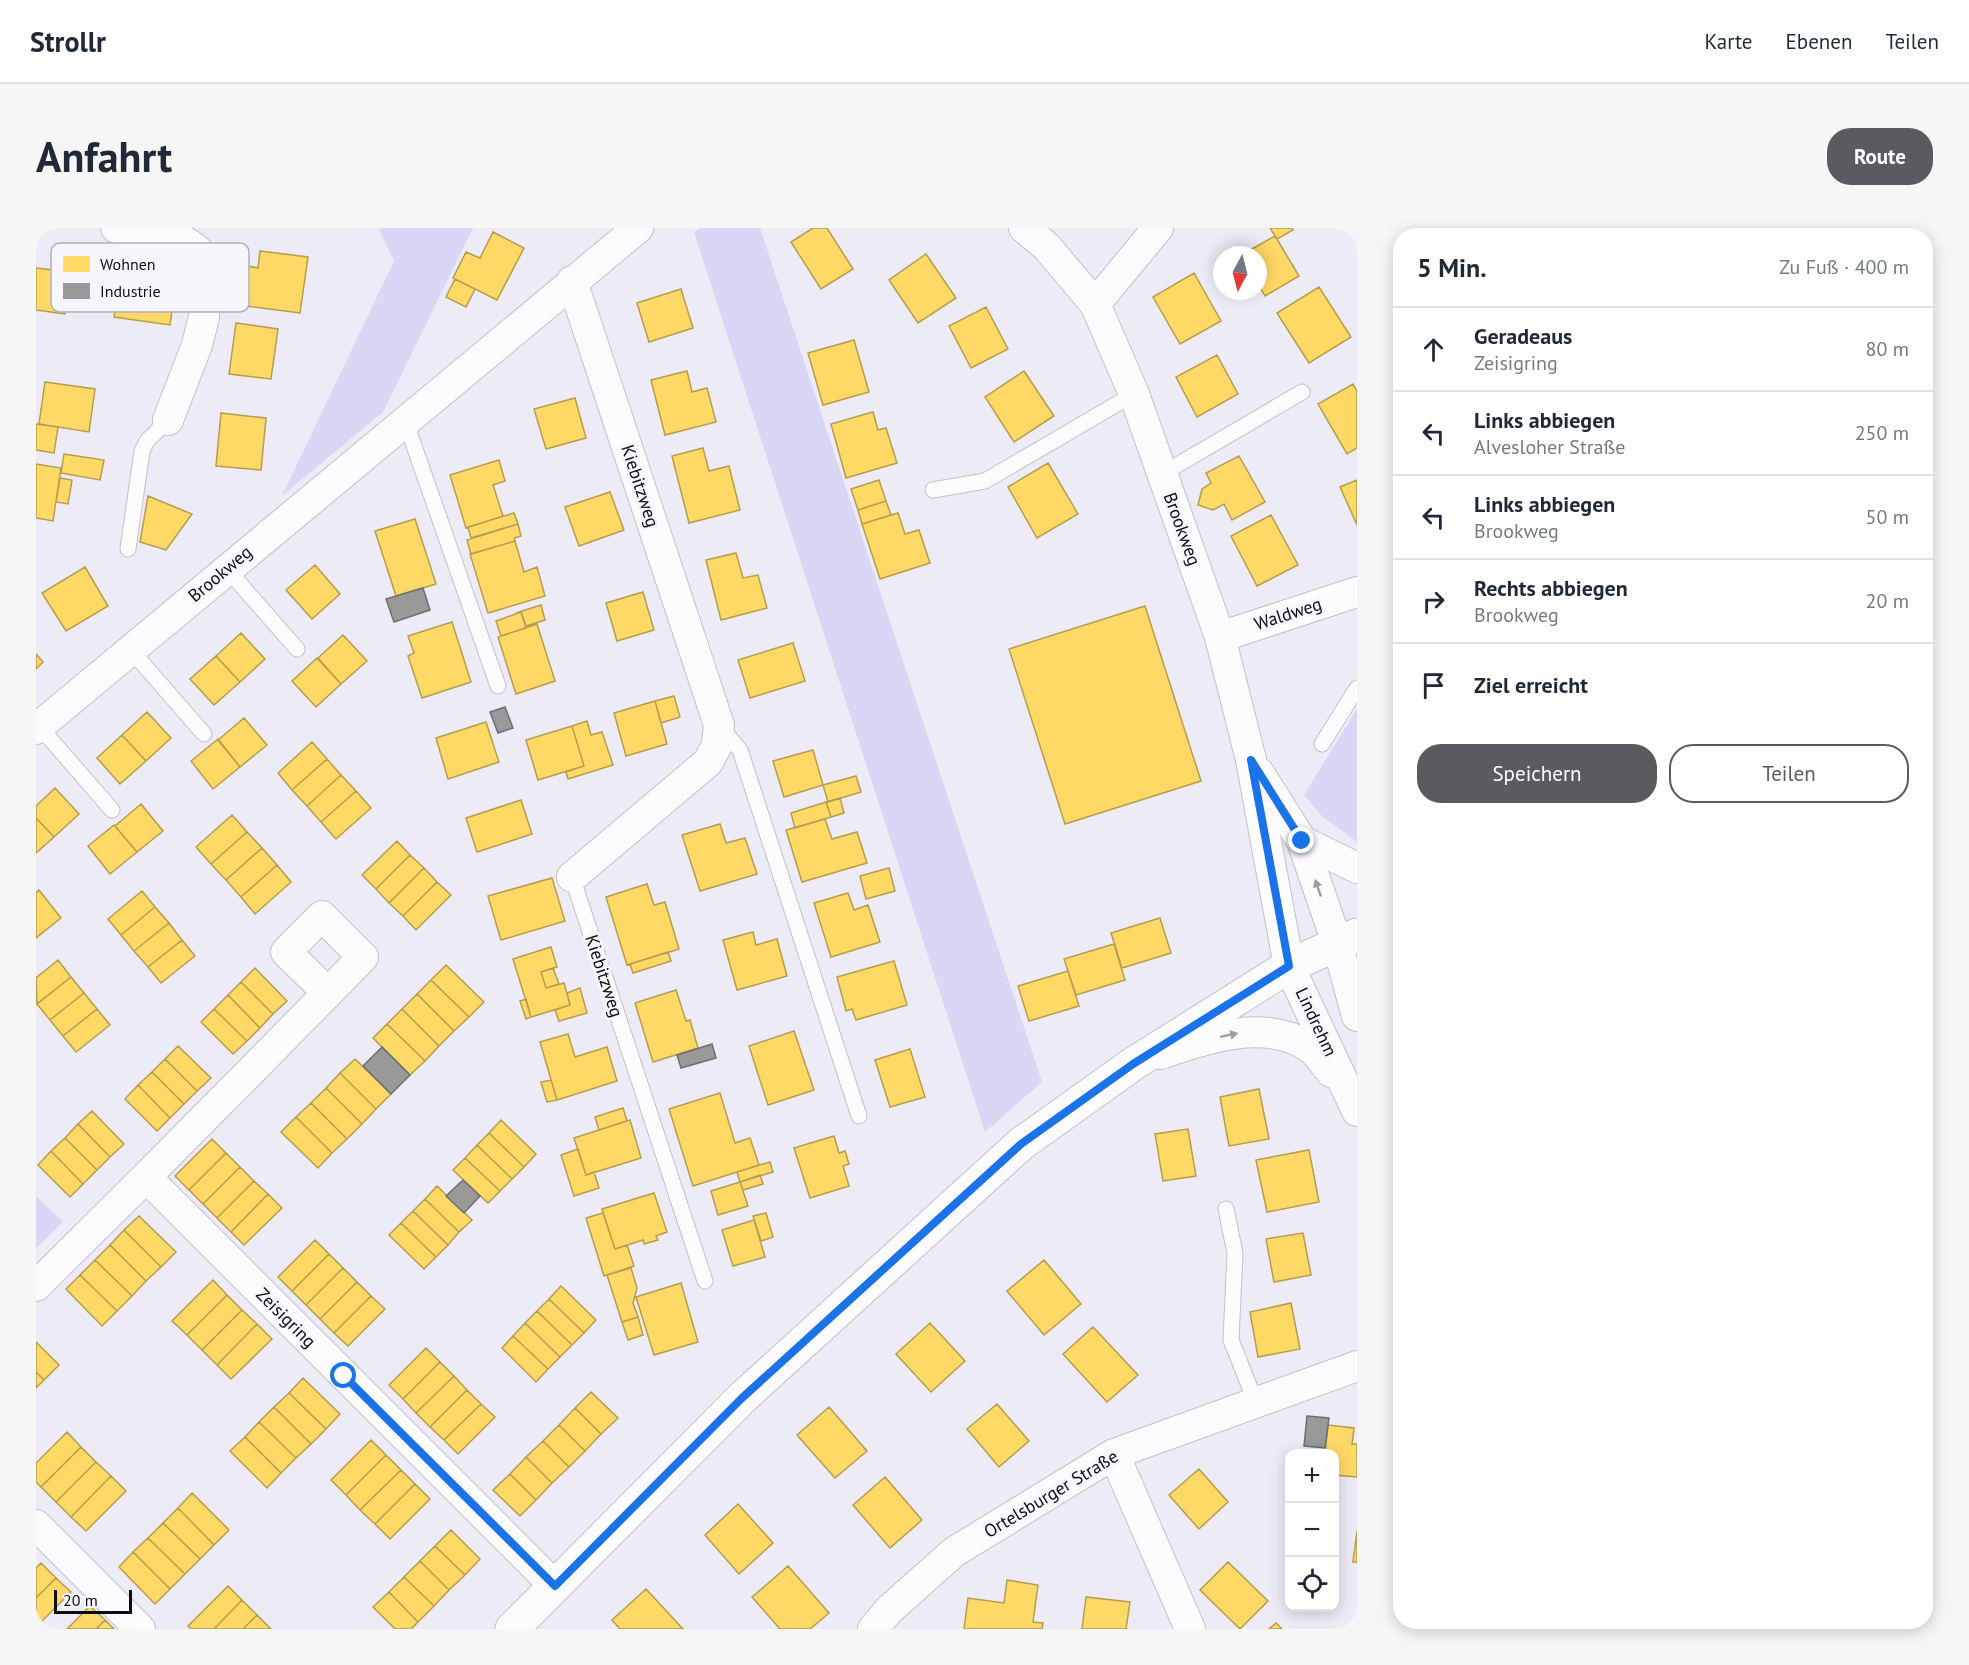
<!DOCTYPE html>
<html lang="de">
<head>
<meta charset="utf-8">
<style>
	body { margin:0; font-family:"PT Sans",sans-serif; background:#f6f6f7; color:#1f2937 }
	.controls { position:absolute; right:18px; bottom:18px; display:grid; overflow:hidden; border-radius:12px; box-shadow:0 3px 15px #0003 }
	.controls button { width:54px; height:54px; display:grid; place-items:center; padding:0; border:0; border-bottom:2px solid #e0e1e3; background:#fff; color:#1f2937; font:30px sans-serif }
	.compass { position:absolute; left:1177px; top:18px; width:54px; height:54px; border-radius:50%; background:#fff; box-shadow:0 3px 15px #0003; rotate:187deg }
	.scale { position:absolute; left:18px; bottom:15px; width:78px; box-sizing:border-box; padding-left:6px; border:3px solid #0d0c12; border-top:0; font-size:16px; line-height:21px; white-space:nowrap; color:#0d0c12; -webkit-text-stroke:4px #f7f6fd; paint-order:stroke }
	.stop { position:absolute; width:18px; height:18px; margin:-14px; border:4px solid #1a73e8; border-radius:50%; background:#fff }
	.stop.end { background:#1a73e8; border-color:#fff; box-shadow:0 2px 6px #0008 }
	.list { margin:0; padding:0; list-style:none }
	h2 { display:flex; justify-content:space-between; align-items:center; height:78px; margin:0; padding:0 24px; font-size:26px }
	h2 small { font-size:20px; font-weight:400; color:#747a83 }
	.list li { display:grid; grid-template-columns:39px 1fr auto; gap:18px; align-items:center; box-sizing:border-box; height:84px; padding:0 24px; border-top:2px solid #e0e1e3 }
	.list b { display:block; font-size:22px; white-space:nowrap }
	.list p { margin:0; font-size:20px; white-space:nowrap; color:#747a83 }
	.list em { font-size:20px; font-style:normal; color:#747a83 }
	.actions { display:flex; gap:12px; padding:18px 24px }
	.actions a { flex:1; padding:14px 0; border:2px solid #5b5a61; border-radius:24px; text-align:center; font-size:21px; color:#5b5a61 }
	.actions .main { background:#5b5a61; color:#fff }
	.icon { flex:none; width:33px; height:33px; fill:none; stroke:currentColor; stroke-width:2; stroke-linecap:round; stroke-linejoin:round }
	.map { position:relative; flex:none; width:1321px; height:1401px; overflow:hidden; border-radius:24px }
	header { display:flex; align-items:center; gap:36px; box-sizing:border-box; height:84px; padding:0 30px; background:#fff; border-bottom:2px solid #e0e1e3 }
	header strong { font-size:28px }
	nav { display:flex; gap:33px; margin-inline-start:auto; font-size:21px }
	.intro { display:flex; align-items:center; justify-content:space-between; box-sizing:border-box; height:144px; padding:0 36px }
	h1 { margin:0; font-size:42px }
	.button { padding:15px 27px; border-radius:24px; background:#5b5a61; color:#fff; font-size:21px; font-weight:700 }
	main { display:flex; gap:36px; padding:0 36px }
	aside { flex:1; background:#fff; border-radius:24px; box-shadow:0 3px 15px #0003 }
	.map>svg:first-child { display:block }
	.green { fill:#dad6f5 }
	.homes { fill:#ffd966; stroke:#b69c4d; stroke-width:1.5 }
	.industry { fill:#999; stroke:#6f6f70; stroke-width:1.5 }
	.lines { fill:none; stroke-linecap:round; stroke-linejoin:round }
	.lane-casing { stroke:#c2c0c8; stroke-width:17 }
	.street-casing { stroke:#c2c0c8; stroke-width:32 }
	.secondary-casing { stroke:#c2c0c8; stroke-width:35 }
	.lane { stroke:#fcfcfe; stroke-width:15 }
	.street { stroke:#fcfcfe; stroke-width:30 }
	.secondary { stroke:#fcfcfe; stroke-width:33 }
	.oneway { fill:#9c9ca0 }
	.route { stroke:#1a73e8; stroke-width:8 }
	.labels { text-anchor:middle; stroke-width:6; stroke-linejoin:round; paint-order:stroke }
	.street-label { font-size:18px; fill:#0d0c12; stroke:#f7f6fd }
	.key { fill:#f7f6fd; stroke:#b1b0b6; stroke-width:1.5 }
	.key-label { font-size:16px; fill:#0d0c12 }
</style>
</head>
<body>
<header>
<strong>Strollr</strong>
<nav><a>Karte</a><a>Ebenen</a><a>Teilen</a></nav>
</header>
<div class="intro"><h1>Anfahrt</h1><a class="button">Route</a></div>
<main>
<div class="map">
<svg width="1321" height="1401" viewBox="0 0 1321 1401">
	<rect width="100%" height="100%" fill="#edebf5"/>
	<path class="green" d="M345 0H437L347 184 246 268 358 33 344 3Z
		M664 0H724L1006 854 949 904 658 4Z
		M1321 481V614L1286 588 1268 567Z
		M0 968 27 994 0 1020Z"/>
	<path class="homes" d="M777 0H791L817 41 785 61 755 14Z
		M1234 0H1256L1257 2 1241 11Z
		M457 4 488 20 461 72 417 50 430 24 444 30Z
		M1239 8 1263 48 1229 68 1223 57 1222 27 1207 26Z
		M224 23 272 29 264 85 195 76 200 36 222 40Z
		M890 26 920 70 882 95 853 52Z
		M0 40 35 44 29 86 0 82Z
		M119 44 141 47 134 97 78 89 84 51 117 56Z
		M1158 45 1185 93 1144 116 1117 69Z
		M419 51 439 61 430 79 410 69Z
		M1283 59 1315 109 1273 135 1241 85Z
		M645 61 657 100 613 114 601 75Z
		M950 79 972 121 935 140 913 98Z
		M200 95 242 101 235 151 193 146Z
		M818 112 833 164 787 177 772 125Z
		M1181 127 1202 166 1161 189 1140 149Z
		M651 143 656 164 671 160 680 194 629 207 615 152Z
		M988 143 1018 188 978 214 949 169Z
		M9 154 59 161 53 204 3 196Z
		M1317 156 1321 163V220L1311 226 1282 176Z
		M539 170 550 210 510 221 498 181Z
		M837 184 842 202 850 200 861 235 810 250 795 196Z
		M185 185 230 190 225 242 180 238Z
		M0 196 22 199 18 225 0 222Z
		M667 220 673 243 693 238 704 282 653 295 636 228Z
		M28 226 68 232 64 252 25 245Z
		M1203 228 1229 274 1196 292 1188 276 1177 282 1162 277 1166 261 1175 255 1170 245Z
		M463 232 469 253 457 257 467 288 430 300 414 247Z
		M1012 235 1042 286 1001 310 972 259Z
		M0 236 25 240 17 293 0 290Z
		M24 250 36 252 32 276 20 274Z
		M843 252 850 273 822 282 815 261Z
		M1321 252V297L1304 259Z
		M574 264 588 302 543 318 529 279Z
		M112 268 156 286 130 322 104 314Z
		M850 273 855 287 826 296 822 282Z
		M478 285 482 296 435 310 432 299Z
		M862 285 869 306 883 302 894 335 844 351 826 296Z
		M1235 287 1262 337 1221 358 1195 308Z
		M379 291 400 356 360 368 339 303Z
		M482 296 485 308 478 310 479 313 435 326 431 312Z
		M479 313 488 344 501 339 509 368 452 385 434 326Z
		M700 325 707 350 722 347 731 380 685 392 670 332Z
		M279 337 304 366 276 391 250 362Z
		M49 339 72 378 30 403 6 365Z
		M607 364 618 402 581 413 570 375Z
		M505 377 509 392 490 398 485 384 480 385Z
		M1109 378 1165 553 1029 596 973 421Z
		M485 384 490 400 465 408 460 393Z
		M416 394 435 454 386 470 372 428 378 425 372 408Z
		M501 396 519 453 480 466 462 409Z
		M205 405 229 431 204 454 180 428Z
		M307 407 331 433 305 456 282 430Z
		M757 415 769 453 714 470 702 432Z
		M0 426 7 434 0 441Z
		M180 428 204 454 178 477 154 451Z
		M281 430 305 456 280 479 256 453Z
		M638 468 644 489 625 495 619 473Z
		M619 473 631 516 590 528 578 485Z
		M111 484 135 510 110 533 86 507Z
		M208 490 231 517 204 539 182 512Z
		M551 493 555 507 566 504 577 537 532 551 530 544 548 538 536 498Z
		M450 494 463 534 412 551 400 510Z
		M536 498 548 538 502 552 490 512Z
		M86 507 110 533 84 556 61 530Z
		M182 511 204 539 177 561 155 533Z
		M276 514 291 531 256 562 242 545Z
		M777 522 787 557 748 569 737 533Z
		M291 531 305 547 271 578 256 562Z
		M305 547 320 563 285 594 271 578Z
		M820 548 825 564 792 574 787 557Z
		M19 560 43 586 18 609 0 590V578Z
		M320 563 335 580 300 611 285 594Z
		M804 570 808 585 795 589 790 574Z
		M485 572 496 606 441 624 430 590Z
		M790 574 795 589 759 600 755 585Z
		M105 576 127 603 101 624 79 598Z
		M196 587 211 604 175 636 160 619Z
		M0 590 18 609 0 625Z
		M789 591 796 611 821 604 831 635 766 654 750 602Z
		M684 596 690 615 709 610 721 646 664 663 646 607Z
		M78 597 101 624 74 646 52 618Z
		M211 604 226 620 190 652 175 636Z
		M361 613 374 627 340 661 326 647Z
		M226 620 241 637 205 669 190 652Z
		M374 627 388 640 353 675 340 661Z
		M241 637 255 654 219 686 205 669Z
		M388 640 401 654 367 688 353 675Z
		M853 640 859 663 830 671 824 648Z
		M516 650 529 693 465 712 452 668Z
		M401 654 415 667 380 702 367 688Z
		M611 656 618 677 629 674 643 721 591 737 570 669Z
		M3 662 25 690 0 710V665Z
		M106 663 119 679 85 707 72 691Z
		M812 665 818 682 832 677 844 714 795 729 778 675Z
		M119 679 133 695 98 723 85 707Z
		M1124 690 1135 725 1086 740 1075 705Z
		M133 695 146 712 112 739 98 723Z
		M717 704 720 717 741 711 751 748 701 762 687 712Z
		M146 712 159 728 125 755 112 739Z
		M1078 716 1089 752 1040 767 1028 731Z
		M515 719 521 739 505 744 510 760 528 755 534 777 495 789 477 731Z
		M632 724 635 733 597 745 594 736Z
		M22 732 35 749 1 776 0 750Z
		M858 733 871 777 820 792 816 781 810 783 801 749Z
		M410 737 448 774 433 789 395 752Z
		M219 740 251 773 237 786 205 754Z
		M517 740 523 756 510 760 505 744Z
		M1032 743 1043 778 993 793 982 758Z
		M35 749 48 765 14 792 1 776Z
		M395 752 433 789 418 803 381 766Z
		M205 754 237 786 224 800 192 767Z
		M544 760 551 785 523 793 519 782 534 777 531 765Z
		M640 762 650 793 654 792 662 820 617 834 599 775Z
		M48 765 61 781 27 808 14 792Z
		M381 766 418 803 403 818 366 781Z
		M192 767 224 800 211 813 178 781Z
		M490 771 495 789 490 791 484 773Z
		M61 781 74 797 40 824 27 808Z
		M178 781 211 813 197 826 165 794Z
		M366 781 403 818 389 833 351 796Z
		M351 796 389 833 374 847 337 810Z
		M758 803 778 862 732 877 713 818Z
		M532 806 539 829 571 819 581 853 521 872 504 814Z
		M142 818 175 850 161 863 129 831Z
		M874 821 889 869 854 879 839 832Z
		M129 831 161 863 148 876 116 844Z
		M319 831 355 866 340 881 304 845Z
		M116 844 148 876 134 890 102 857Z
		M304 845 340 881 326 896 290 860Z
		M515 852 521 872 511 874 505 854Z
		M102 857 134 890 121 903 89 871Z
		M290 860 326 896 311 911 275 875Z
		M1223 861 1233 911 1193 918 1184 869Z
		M684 865 699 915 714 910 723 937 657 958 633 881Z
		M275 875 311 911 296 925 260 889Z
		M587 880 591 893 563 902 559 889Z
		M56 883 88 916 74 929 42 896Z
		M260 889 296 925 282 940 245 904Z
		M465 892 500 926 488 939 453 905Z
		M594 892 605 930 550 947 538 910Z
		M42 896 74 929 61 942 29 910Z
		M1152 901 1160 948 1127 953 1119 906Z
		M453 905 488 939 476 951 441 917Z
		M798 908 803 925 809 923 813 936 807 938 813 958 774 970 758 920Z
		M29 910 61 942 47 956 15 923Z
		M176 911 190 925 153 962 139 948Z
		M441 917 476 951 464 963 429 930Z
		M542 921 550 947 558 944 563 960 538 968 525 927Z
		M1273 922 1283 974 1231 984 1220 932Z
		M15 923 47 956 34 969 2 937Z
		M190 925 204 939 167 976 153 962Z
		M429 930 464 963 452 975 417 942Z
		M734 934 737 944 704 954 701 944Z
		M204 939 218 953 181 990 167 976Z
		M724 947 727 956 707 962 704 954Z
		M218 953 232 966 195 1004 181 990Z
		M704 954 712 978 682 987 675 963Z
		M401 958 436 992 423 1004 389 971Z
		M618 965 631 1004 620 1008 622 1012 608 1016 607 1012 579 1021 566 981Z
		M232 966 246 980 208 1017 195 1004Z
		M389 971 423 1004 412 1017 377 983Z
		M377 983 412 1017 400 1029 365 995Z
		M567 985 579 1021 591 1017 598 1038 568 1048 550 990Z
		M730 985 737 1009 725 1013 717 988Z
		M103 988 140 1024 125 1039 88 1002Z
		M718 992 729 1029 697 1038 686 1002Z
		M365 995 400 1029 388 1041 353 1007Z
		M88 1002 125 1039 110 1053 74 1017Z
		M1267 1005 1275 1047 1238 1054 1230 1011Z
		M279 1012 293 1026 256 1063 242 1049Z
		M74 1017 110 1053 96 1068 59 1032Z
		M293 1026 307 1040 270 1077 256 1063Z
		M59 1032 96 1068 81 1083 44 1047Z
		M1008 1032 1045 1076 1008 1107 971 1063Z
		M307 1040 321 1054 284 1091 270 1077Z
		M595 1040 601 1060 597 1075 602 1089 586 1094 571 1047Z
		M44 1047 81 1083 66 1098 30 1061Z
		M177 1052 191 1067 151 1107 136 1093Z
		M321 1054 335 1068 298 1105 284 1091Z
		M645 1055 662 1114 618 1127 600 1069Z
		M525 1058 560 1092 548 1105 513 1071Z
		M191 1067 206 1082 166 1122 151 1107Z
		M335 1068 349 1081 312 1118 298 1105Z
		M513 1071 548 1105 536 1117 501 1083Z
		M1255 1075 1264 1121 1222 1129 1214 1084Z
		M206 1082 221 1096 181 1137 166 1122Z
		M501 1083 536 1117 524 1129 489 1095Z
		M602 1089 607 1107 592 1112 586 1094Z
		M489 1095 524 1129 512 1141 477 1108Z
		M894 1095 929 1133 895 1164 860 1126Z
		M221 1096 236 1111 195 1151 181 1137Z
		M1057 1099 1102 1147 1071 1174 1027 1126Z
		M477 1108 512 1141 500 1154 466 1120Z
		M0 1114 23 1137 8 1152 0 1144Z
		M390 1120 404 1134 367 1171 353 1157Z
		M404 1134 418 1148 380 1185 367 1171Z
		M0 1144 8 1152 0 1160Z
		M418 1148 431 1162 394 1199 380 1185Z
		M267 1150 304 1186 290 1201 253 1165Z
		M431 1162 445 1176 408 1212 394 1199Z
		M555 1164 582 1190 565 1206 539 1180Z
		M253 1165 290 1201 275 1216 238 1179Z
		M445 1176 459 1189 422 1226 408 1212Z
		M961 1176 993 1213 963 1239 931 1201Z
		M238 1179 275 1216 260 1230 223 1194Z
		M793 1179 831 1223 799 1250 761 1207Z
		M539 1180 565 1206 549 1223 523 1197Z
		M223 1194 260 1230 245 1245 209 1209Z
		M523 1197 549 1223 533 1239 507 1213Z
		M1292 1197 1318 1200 1316 1216H1321V1249L1298 1247V1226H1289Z
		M31 1204 45 1219 5 1259 0 1254V1235Z
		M209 1209 245 1245 231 1260 194 1223Z
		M335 1212 350 1227 310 1267 295 1252Z
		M507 1213 533 1239 516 1255 490 1229Z
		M45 1219 60 1234 20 1274 5 1259Z
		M350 1227 365 1242 324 1282 310 1267Z
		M490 1229 516 1255 500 1272 474 1246Z
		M60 1234 75 1248 35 1289 20 1274Z
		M1163 1241 1192 1274 1163 1301 1133 1267Z
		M365 1242 379 1256 339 1296 324 1282Z
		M474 1246 500 1272 484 1288 457 1262Z
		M75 1248 90 1263 50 1303 35 1289Z
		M849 1249 886 1292 854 1320 817 1277Z
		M379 1256 394 1271 354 1311 339 1296Z
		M156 1265 193 1302 178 1317 142 1280Z
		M702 1276 737 1315 703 1346 669 1307Z
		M142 1280 178 1317 164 1331 127 1295Z
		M127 1295 164 1331 149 1346 112 1310Z
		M415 1302 444 1331 429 1347 399 1318Z
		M1321 1303V1334H1317Z
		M112 1310 149 1346 134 1361 97 1324Z
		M399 1318 429 1347 413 1362 384 1333Z
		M97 1324 134 1361 119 1376 83 1339Z
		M384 1333 413 1362 398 1378 368 1349Z
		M1192 1334 1232 1373 1204 1401 1164 1362Z
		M5 1335 20 1350 0 1370V1340Z
		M752 1338 793 1385 774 1401H744L716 1369Z
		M368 1349 398 1378 382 1394 353 1364Z
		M20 1350 35 1364 0 1399V1370Z
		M971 1352 1002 1357 997 1394 1007 1395 1006 1401H928L932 1370 968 1375Z
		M192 1358 206 1372 178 1401H155L152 1398Z
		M610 1361 647 1401H584L576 1392Z
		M353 1364 382 1394 375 1401H359L337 1379Z
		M1050 1369 1094 1374 1090 1401H1046Z
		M206 1372 221 1387 207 1401H178Z
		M54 1378 69 1392 60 1401H31Z
		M221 1387 235 1401H207Z
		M69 1392 78 1401H60Z
		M1240 1395 1246 1401H1233Z"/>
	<path class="industry" d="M387 360 394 382 358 394 350 371Z
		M469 479 477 500 462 505 454 484Z
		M676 816 680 830 645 840 641 827Z
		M346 819 374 847 355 866 327 838Z
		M427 952 444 968 428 985 410 968Z
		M1271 1188 1293 1190 1289 1220 1268 1218Z"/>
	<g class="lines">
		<defs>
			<path id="lane" d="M369 192 462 458
				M1126 246 1266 164
				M897 262 949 253 1098 166
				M92 321 106 223 111 213 132 192
				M190 340 261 421
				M94 421 168 506
				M683 497 704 522 823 888
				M3 498 76 582
				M1286 516 1321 460
				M536 649 669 1053
				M1190 981 1199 1025 1195 1112 1220 1175"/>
			<path id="street" d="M80 0C117 5 144 1 171 32L168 89 161 117 132 192
				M988 0 1010 18 1059 76 1098 166 1184 409 1215 532 1253 738 1321 883
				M1059 76 1122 0
				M1184 409 1321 364
				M0 501 602 0
				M1223 545 1266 613 1301 715 1321 788
				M1266 613 1321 640
				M536 649 672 534 681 517 683 497 536 53
				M1125 826C1170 810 1230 790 1273 819 1282 825 1288 836 1295 844
				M110 949C182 876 255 803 327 729L286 688 250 724 292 765
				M0 1058 110 949 519 1358
				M1078 1226 1154 1401
				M0 1297 104 1401
				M837 1401 853 1382 918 1324 1078 1226 1321 1138"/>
			<path id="secondary" d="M476 1401 706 1170 985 916 1097 836 1253 738 1321 707"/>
		</defs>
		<use href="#lane" class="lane-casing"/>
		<use href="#street" class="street-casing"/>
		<use href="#secondary" class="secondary-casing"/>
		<use href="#lane" class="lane"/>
		<use href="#street" class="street"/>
		<use href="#secondary" class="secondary"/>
	</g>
	<defs><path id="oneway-solid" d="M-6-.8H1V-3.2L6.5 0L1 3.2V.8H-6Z" transform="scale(1.5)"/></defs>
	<g class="oneway">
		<use href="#oneway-solid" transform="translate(1282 660) rotate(-109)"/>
		<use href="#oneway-solid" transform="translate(1193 807) rotate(-12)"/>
	</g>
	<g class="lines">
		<path class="route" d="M308 1148 519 1358 706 1170 985 916 1097 836 1253 738 1215 532 1266 613"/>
	</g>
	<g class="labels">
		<g class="street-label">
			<text transform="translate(604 258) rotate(72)" y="6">Kiebitzweg</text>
			<text transform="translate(1146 301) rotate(70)" y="6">Brookweg</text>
			<text transform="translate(184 346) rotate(-40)" y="6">Brookweg</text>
			<text transform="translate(1252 386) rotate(-18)" y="6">Waldweg</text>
			<text transform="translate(568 748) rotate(72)" y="6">Kiebitzweg</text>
			<text transform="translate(1280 794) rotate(65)" y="6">Lindrehm</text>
			<text transform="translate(250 1090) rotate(45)" y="6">Zeisigring</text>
			<text transform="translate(1015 1266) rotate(-31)" y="6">Ortelsburger Straße</text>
		</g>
	</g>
	<rect x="15" y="15" width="198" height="69" rx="9" class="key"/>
	<rect x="27" y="28" width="27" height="16" fill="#ffd966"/>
	<rect x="27" y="55" width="27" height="16" fill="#999"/>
	<g class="key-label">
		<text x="64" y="42">Wohnen</text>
		<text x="64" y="69">Industrie</text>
	</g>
</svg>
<div class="controls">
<button>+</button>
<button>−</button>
<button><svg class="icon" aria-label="locate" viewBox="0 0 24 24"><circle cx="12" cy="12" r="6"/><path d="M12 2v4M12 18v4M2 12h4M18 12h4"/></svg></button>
</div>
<svg class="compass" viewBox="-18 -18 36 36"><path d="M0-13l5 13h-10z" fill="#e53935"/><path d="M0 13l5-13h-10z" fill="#747a83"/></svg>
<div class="scale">20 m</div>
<div class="stop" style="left:308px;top:1148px"></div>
<div class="stop end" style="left:1266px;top:613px"></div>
</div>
<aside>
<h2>5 Min.<small>Zu Fuß · 400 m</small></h2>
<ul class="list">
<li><svg class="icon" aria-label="ahead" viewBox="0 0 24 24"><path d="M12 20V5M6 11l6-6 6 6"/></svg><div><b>Geradeaus</b><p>Zeisigring</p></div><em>80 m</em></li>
<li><svg class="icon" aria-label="left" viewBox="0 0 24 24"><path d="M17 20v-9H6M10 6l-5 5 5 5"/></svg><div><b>Links abbiegen</b><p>Alvesloher Straße</p></div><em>250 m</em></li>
<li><svg class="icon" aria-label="left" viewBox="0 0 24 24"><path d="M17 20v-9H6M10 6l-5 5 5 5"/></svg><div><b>Links abbiegen</b><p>Brookweg</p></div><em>50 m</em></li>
<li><svg class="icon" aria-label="right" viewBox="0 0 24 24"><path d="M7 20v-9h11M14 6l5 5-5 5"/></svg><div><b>Rechts abbiegen</b><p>Brookweg</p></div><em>20 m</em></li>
<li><svg class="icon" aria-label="arrive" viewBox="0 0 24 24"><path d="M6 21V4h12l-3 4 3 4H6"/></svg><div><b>Ziel erreicht</b></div></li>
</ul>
<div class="actions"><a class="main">Speichern</a><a>Teilen</a></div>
</aside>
</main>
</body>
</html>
